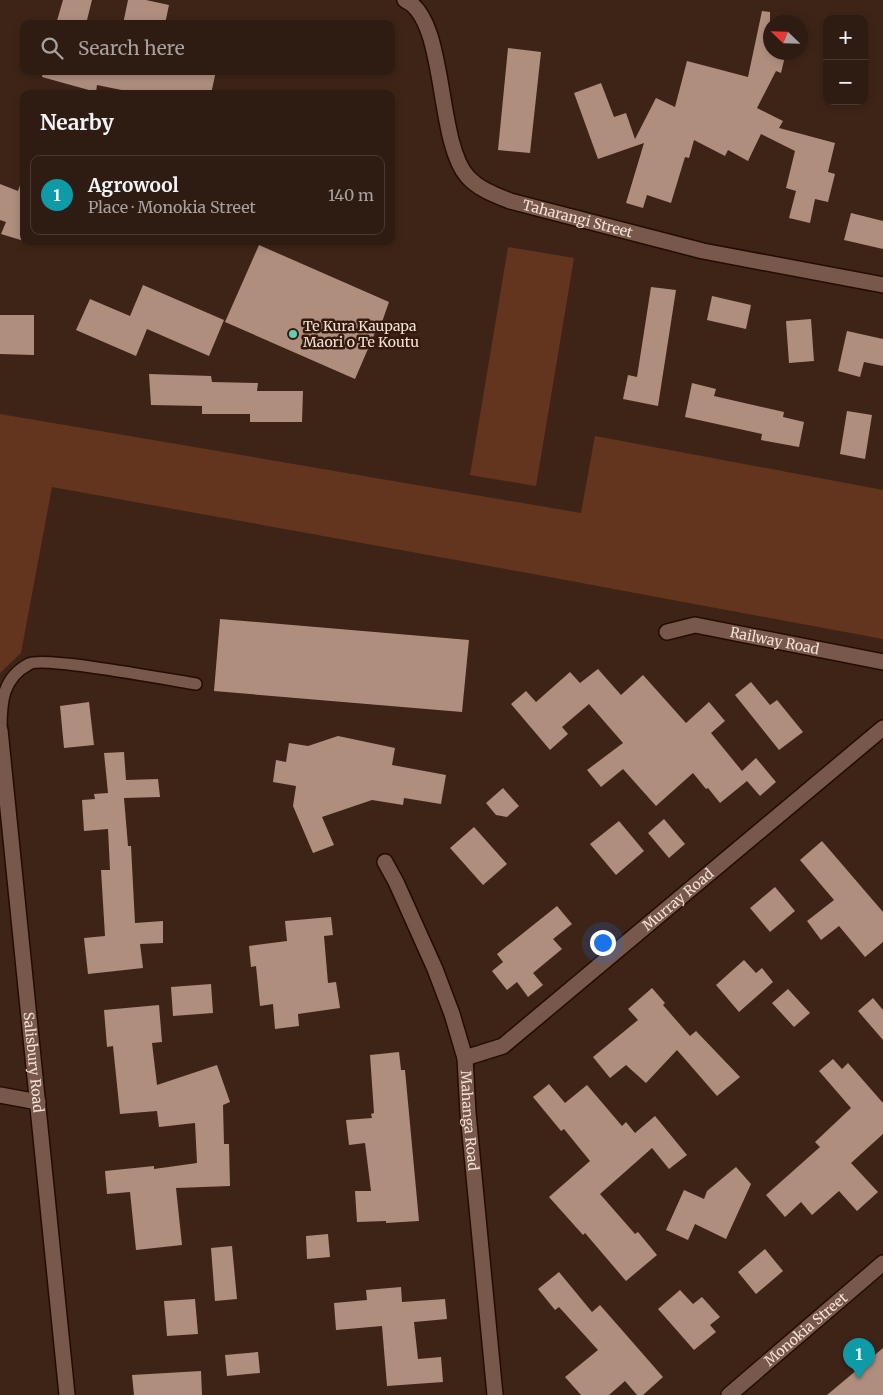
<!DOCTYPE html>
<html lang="en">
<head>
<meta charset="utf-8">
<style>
	body { margin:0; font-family:Merriweather,serif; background:#3a281f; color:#f1f3f6 }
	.controls { position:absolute; right:15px; top:15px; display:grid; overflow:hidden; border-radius:10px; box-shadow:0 2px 8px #0003 }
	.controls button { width:45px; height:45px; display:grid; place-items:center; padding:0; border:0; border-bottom:1px solid #493931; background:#2e1b11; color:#f1f3f6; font:25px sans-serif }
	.compass { position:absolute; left:763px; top:15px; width:45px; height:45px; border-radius:50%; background:#2e1b11; box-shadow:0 2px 8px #0003; rotate:293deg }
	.you { position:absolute; left:602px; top:942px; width:18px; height:18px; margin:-12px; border:4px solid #fff; border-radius:50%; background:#1a73e8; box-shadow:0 0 0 8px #1a73e833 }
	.badge { display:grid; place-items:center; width:32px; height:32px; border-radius:50%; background:#bca0f2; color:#fff; font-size:16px; font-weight:700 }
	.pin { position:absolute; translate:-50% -41px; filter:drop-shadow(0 1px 2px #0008) }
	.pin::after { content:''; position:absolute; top:26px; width:18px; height:15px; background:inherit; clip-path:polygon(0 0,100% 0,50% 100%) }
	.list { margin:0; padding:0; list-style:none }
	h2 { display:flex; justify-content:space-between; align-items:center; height:65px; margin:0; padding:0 20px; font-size:21px }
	h2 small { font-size:16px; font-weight:400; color:#a7a19f }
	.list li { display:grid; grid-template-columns:32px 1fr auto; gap:15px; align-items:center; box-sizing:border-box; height:80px; margin:0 10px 10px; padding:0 10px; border:1px solid #493931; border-radius:10px }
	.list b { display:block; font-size:19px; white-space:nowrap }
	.list p { margin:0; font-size:16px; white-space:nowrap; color:#a7a19f }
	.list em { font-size:16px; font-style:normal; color:#a7a19f }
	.icon { flex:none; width:28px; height:28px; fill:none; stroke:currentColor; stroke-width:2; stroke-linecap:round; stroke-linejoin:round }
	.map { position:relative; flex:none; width:883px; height:1395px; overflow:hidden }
	.search { position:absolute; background:#2e1b11; box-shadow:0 2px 8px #0003; left:20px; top:20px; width:375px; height:55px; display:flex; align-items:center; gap:12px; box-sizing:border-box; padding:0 18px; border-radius:10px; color:#a7a19f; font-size:19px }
	.panel { position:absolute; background:#2e1b11; box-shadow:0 2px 8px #0003; left:20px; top:90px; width:375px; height:155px; border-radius:10px }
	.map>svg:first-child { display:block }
	.green { fill:#64351e }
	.building { fill:#af8e7e }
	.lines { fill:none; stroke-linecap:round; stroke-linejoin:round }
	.service-casing { stroke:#240c02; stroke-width:14 }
	.minor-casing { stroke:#240c02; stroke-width:18 }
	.service { stroke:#77584a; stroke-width:11 }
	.minor { stroke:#77584a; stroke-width:15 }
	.poi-dot { fill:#5eceb8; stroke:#341a0d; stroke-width:2 }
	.labels { text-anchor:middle; stroke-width:5; stroke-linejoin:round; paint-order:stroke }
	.street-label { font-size:14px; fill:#f3e1d8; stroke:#341a0d }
	.poi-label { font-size:14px; fill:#f3e1d8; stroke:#341a0d; text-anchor:start }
</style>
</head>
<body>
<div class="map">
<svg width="883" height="1395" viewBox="0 0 883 1395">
	<rect width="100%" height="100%" fill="#3e2417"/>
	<path class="green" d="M508 247 574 258 536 486 470 475Z
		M0 414 581 513 595 436 883 490V639L528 573 52 487 21 653 0 673Z"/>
	<path class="building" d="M63 0H92L86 24H56Z
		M128 0H146L169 5 165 24H123Z
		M762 11 770 12V52H786L781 73 776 71 757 108 783 121 779 128 835 143 828 172 835 174 828 202 815 199 810 223 789 218 796 191 786 188 795 151 761 134 748 161 728 150 725 156 694 140 689 158 685 157 671 203 647 195 643 208 626 203 644 143 598 159 574 93 601 83 614 117 626 113 635 139 656 98 675 107 687 61 748 77Z
		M508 48 541 52 530 153 498 150Z
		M43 71H216L211 94H141L97 85 96 92 42 77Z
		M22 179 24 180V241L1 234 6 222 0 220V184L18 191Z
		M851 213 883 221V249L844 240Z
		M259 245 389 302 382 322 380 321 355 379 225 322Z
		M143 285 224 320 209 356 147 329 136 356 76 330 90 299 130 316Z
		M651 287 676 290 658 406 623 399 628 375 637 377Z
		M712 296 751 305 746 329 707 320Z
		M0 315H34V355L0 354Z
		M811 319 814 361 789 363 786 321Z
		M847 331 883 339V366L864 362 860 377 838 371Z
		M149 374 211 376 212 382 258 383 257 391H303L302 422H250V414H202V406L151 405Z
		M692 383 716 389 714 396 784 412 783 417 804 422 799 447 761 440 762 434 685 417Z
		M847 411 872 415 865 459 840 454Z
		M220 619 469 640 462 712 214 691Z
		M598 669 621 695 643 675 686 723 709 702 725 721 711 733 742 771 756 758 776 782 760 796 747 781 720 803 708 788 706 789 693 773 656 806 623 769 601 787 587 770 623 743 589 704 562 727 568 734 550 750 511 704 526 691 536 702 570 672 580 683Z
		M751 682 770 705 777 700 803 732 779 750 735 695Z
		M89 702 94 745 64 748 60 706Z
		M338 736 395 748 392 765 446 775 441 804 404 798 403 805 372 800 322 817 334 845 313 853 293 806 296 786 273 782 276 760 286 762 289 743 308 746Z
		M124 752 126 780 158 779 160 797 124 798 128 846H131L135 923 163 921V943L140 944 143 968 88 974 84 938 105 936 101 870H110L108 829 84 831 82 800 95 799 94 794 108 793 104 753Z
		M503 788 519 806 507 817 496 815 486 803Z
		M664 819 685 844 669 858 648 833Z
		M619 821 644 851 616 875 590 844Z
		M474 827 507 864 483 885 450 848Z
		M822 841 883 912V942L865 957 839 926 821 940 807 921 834 900 800 860Z
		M775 887 795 911 770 932 750 908Z
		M557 906 572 924 553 939 562 949 533 973 543 985 528 997 517 982 507 990 492 971 503 962 497 954Z
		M331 917 333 935 324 936 328 983 336 982 340 1008 298 1014 299 1026 275 1029 273 1004 260 1006 256 966 251 967 249 946 287 941 285 921Z
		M744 960 756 973 762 968 773 982 739 1012 716 985Z
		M211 984 213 1013 173 1016 171 987Z
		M652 988 665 1003 663 1005 690 1036 696 1031 740 1077 717 1096 677 1050 646 1083 626 1065 610 1078 593 1057 638 1020 628 1009Z
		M788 989 810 1013 794 1027 772 1003Z
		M873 998 883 1010V1040L858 1011Z
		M159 1005 162 1042 152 1043 157 1085 217 1065 230 1102 223 1105 224 1144H229L230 1186 176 1188 182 1245 136 1250 130 1192 107 1194 105 1171 154 1166V1169L197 1163 195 1123 159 1127 157 1111 120 1114 113 1046 107 1047 104 1010Z
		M399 1052 401 1070H405L419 1221 386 1223V1221L357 1222 355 1191H371L365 1143 349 1145 346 1120 372 1118 371 1114 374 1113 370 1055Z
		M833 1059 842 1069 848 1063 883 1103V1134L851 1163 878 1192 857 1211 839 1191 812 1215 801 1202 785 1217 766 1195 820 1147 815 1142 851 1108 819 1071Z
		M549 1084 565 1103 587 1085 622 1126 626 1122 635 1133 655 1116 687 1155 669 1169 652 1148 600 1194 635 1234 638 1232 657 1255 626 1281 585 1233 583 1235 549 1197 590 1161 564 1129 561 1131 533 1097Z
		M736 1167 751 1184 726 1239 695 1224 688 1240 666 1230 684 1190 704 1199 707 1191Z
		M328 1234 330 1257 307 1259 306 1236Z
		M232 1246 237 1299 215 1301 211 1248Z
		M765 1249 783 1271 756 1294 738 1272Z
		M559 1272 592 1312 600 1305 663 1377 643 1395H637L625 1381 609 1395H581L565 1377 598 1350 559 1307 555 1310 538 1289Z
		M401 1287 402 1302 445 1299 447 1319 414 1322 418 1359 441 1357 443 1382 387 1386 382 1326 336 1330 334 1303 367 1300 366 1290Z
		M680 1290 693 1304 702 1297 720 1317 710 1325 716 1332 694 1350 658 1309Z
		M195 1299 198 1334 167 1336 164 1301Z
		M883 1348V1395H827Z
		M258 1352 260 1373 227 1376 225 1355Z
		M201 1371 202 1395H134L132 1375Z"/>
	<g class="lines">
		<defs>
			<path id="service" d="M1 730C1 703 2 678 29 664 43 656 171 680 196 684"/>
			<g id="minor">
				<path id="s1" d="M405 0C447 18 436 140 467 176 478 189 495 195 510 201L703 251 883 285"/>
				<path id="s2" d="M667 632 695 625 883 662"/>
				<path id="s3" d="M0 730 67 1395"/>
				<path id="s4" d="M385 862 396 882 435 969 452 1014 465 1058 468 1113 495 1395"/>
				<path id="s5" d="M465 1058 503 1046 883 728"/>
				<path d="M0 1095 38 1102"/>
				<path id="s6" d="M729 1395 883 1263"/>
			</g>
		</defs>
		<use href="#service" class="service-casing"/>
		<use href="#minor" class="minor-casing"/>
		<use href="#service" class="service"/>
		<use href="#minor" class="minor"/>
	</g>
	<circle class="poi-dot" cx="293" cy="334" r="5"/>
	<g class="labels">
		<g class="street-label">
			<text dy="5" stroke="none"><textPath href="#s1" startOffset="311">Taharangi Street</textPath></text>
			<text dy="5" stroke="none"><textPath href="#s2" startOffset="110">Railway Road</textPath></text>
			<text dy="5" stroke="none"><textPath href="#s5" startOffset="268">Murray Road</textPath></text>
			<text dy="5" stroke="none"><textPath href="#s3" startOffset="334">Salisbury Road</textPath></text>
			<text dy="5" stroke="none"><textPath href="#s4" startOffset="275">Mahanga Road</textPath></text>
			<text dy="5" stroke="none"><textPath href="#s6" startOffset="101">Monokia Street</textPath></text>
		</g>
		<g class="poi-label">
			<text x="303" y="331">Te Kura Kaupapa<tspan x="303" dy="16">Maori o Te Koutu</tspan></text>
		</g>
	</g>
</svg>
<div class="controls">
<button>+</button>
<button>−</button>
</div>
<svg class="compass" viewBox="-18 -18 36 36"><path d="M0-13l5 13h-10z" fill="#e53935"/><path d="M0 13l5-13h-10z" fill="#a7a19f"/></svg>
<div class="you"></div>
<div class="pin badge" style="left:859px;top:1379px;background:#0f9aa8">1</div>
<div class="search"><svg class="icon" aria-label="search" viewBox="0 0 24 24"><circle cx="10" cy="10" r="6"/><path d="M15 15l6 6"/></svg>Search here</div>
<section class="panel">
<h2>Nearby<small></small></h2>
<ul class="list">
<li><span class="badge" style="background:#0f9aa8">1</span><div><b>Agrowool</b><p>Place · Monokia Street</p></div><em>140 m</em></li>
</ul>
</section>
</div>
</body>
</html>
